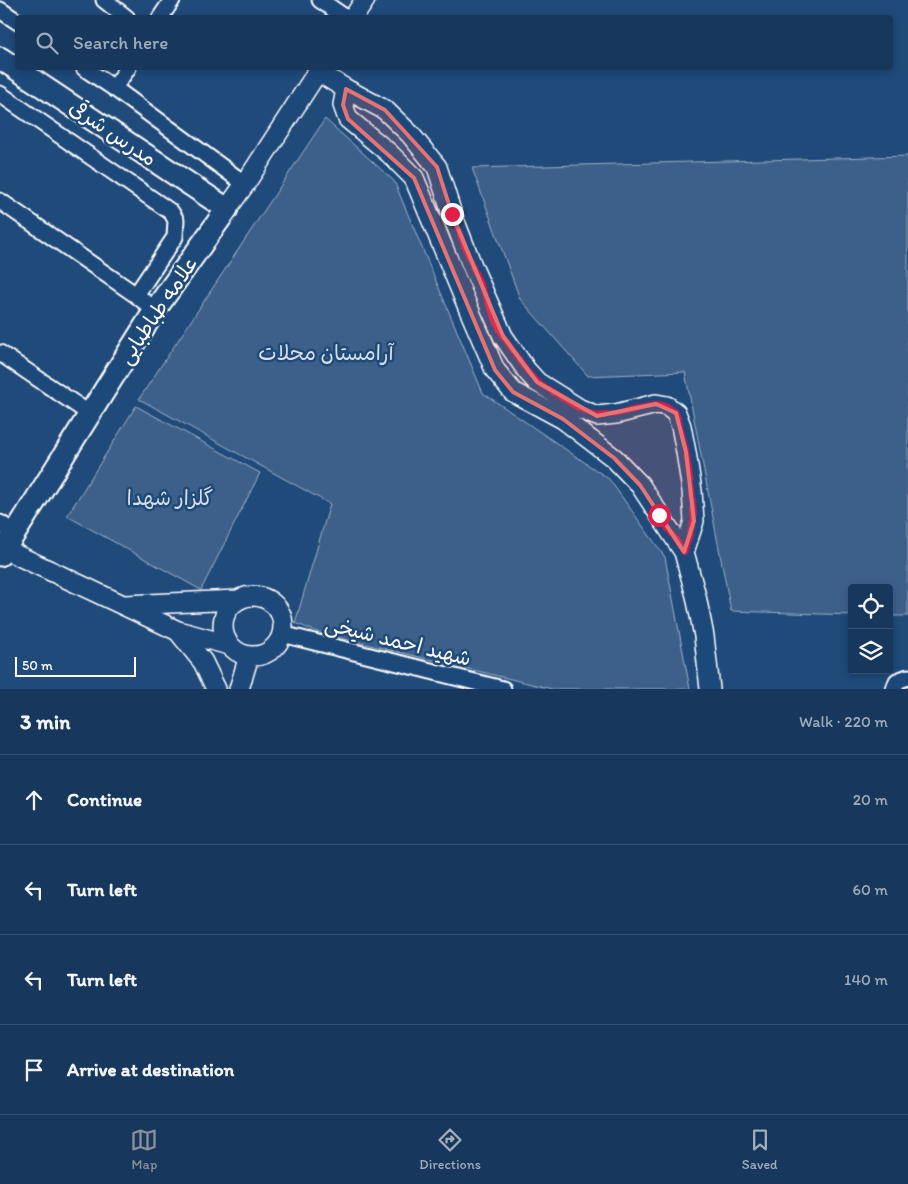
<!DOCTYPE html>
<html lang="en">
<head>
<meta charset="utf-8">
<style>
	body { margin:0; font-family:Itim,"Playpen Sans Arabic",sans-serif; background:#203f62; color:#f1f3f6 }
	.controls { position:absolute; right:15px; bottom:15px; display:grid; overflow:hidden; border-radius:5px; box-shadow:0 2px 8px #0003 }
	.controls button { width:45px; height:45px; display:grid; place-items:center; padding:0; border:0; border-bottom:1px solid #365272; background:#17385c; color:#f1f3f6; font:25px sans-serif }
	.scale { position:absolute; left:15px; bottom:12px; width:121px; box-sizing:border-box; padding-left:5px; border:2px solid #fff; border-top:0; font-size:14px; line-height:18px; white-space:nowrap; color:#fff; -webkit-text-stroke:4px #1f4a7a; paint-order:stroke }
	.stop { position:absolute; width:15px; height:15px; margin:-11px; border:4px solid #e11d48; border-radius:50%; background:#fff }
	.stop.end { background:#e11d48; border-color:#fff; box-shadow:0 1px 5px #0008 }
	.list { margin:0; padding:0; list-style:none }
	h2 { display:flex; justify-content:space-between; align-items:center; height:65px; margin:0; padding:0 20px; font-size:21px }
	h2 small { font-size:16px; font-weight:400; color:#9eacbb }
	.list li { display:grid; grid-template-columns:32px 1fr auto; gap:15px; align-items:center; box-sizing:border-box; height:90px; padding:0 20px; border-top:1px solid #365272 }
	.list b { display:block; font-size:19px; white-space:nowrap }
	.list em { font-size:16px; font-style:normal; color:#9eacbb }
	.icon { flex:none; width:28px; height:28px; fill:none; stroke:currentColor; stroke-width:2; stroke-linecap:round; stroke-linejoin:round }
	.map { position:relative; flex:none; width:908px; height:689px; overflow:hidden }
	.search { position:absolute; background:#17385c; box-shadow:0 2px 8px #0003; left:15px; right:15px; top:15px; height:55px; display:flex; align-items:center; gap:12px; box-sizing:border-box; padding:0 18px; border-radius:5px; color:#9eacbb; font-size:19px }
	.sheet { height:425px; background:#17385c }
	nav { display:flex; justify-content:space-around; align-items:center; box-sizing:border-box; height:70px; border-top:1px solid #365272; background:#17385c; font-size:14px; color:#9eacbb }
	nav a { display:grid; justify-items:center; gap:2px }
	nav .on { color:#8c9099 }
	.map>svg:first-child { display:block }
	.green { fill:#3c618b; stroke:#9eb0c5 }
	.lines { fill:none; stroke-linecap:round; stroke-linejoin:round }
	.minor-casing { stroke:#fff; stroke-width:19 }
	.tertiary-casing { stroke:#fff; stroke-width:22 }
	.secondary-casing { stroke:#fff; stroke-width:25 }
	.minor { stroke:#1f4a7a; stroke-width:15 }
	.tertiary { stroke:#1f4a7a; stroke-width:19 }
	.secondary { stroke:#1f4a7a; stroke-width:21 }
	.route { stroke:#e11d48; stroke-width:6 }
	.marked { fill:#e47373; fill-opacity:0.2; stroke:#e47373; stroke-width:4; stroke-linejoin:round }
	.labels { text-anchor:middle; stroke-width:5; stroke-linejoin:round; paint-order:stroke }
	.street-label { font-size:21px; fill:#fff; stroke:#1f4a7a }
	.park-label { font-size:21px; fill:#d8dfe8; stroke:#1f4a7a }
</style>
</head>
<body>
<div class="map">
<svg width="908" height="689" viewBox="0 0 908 689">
	<rect width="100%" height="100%" fill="#1f4a7a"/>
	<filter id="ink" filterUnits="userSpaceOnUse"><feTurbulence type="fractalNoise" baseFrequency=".02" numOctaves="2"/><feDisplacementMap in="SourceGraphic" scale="10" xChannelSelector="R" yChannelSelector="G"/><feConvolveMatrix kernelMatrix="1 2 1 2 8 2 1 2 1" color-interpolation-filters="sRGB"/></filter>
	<g filter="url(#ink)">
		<path class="green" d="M325 119 394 181 483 393 609 479 665 557 690 689H552L320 633 295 623 330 504 139 399Z
			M908 156V616H889V588H852V615L731 611 685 372 588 376 520 299 472 168Z
			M136 406 260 473 201 590 67 516Z"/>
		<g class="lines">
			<defs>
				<path id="minor" d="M104 0 127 18
					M320 0 346 18
					M0 10 18 22
					M160 18 172 0
					M84 68 114 88 245 184
					M114 88 128 68
					M0 94 171 212 176 220 175 237 136 295
					M0 201 136 295 155 310
					M0 353 90 414
					M0 523 15 533
					M282 634 503 689
					M894 689 897 681 908 677"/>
				<path id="tertiary" d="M353 18 365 0
					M317 71 346 89 385 110 410 134 437 167 452 214 473 268 503 336 527 371 537 382 580 409 597 416 616 414 656 404 667 406 676 413 681 426 686 452 692 491 694 521 684 552
					M346 89 343 105 348 119 389 153 414 178 467 305 495 370 513 392 563 419 614 458 640 485 684 552 696 596 704 636 710 689
					M227 209 245 184 320 68
					M4 549 178 631 229 645
					M223 626a30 30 0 1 1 60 0a30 30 0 1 1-60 0Z
					M125 605 237 600
					M178 631 203 662 216 689
					M239 689 249 656"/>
				<path id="secondary" d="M0 58 227 209 155 310 15 533 0 555"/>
			</defs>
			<use href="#minor" class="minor-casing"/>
			<use href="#tertiary" class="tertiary-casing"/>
			<use href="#secondary" class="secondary-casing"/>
			<use href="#minor" class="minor"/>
			<use href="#tertiary" class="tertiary"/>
			<use href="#secondary" class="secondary"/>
		</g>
	</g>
	<g class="lines" filter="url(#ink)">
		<path class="route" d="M452 214 473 268 503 336 527 371 537 382 580 409 597 416 616 414 656 404 667 406 676 413 680 426 686 452 692 491 694 521 684 552 659 515"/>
	</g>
	<path class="marked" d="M346 89 385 110 437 167 452 214 503 336 537 382 597 416 656 404 676 413 686 452 694 521 684 552 640 485 614 458 563 419 513 392 495 370 414 178 348 119 343 105Z"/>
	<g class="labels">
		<g class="street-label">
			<text transform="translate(113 133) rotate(34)" y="7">مدرس شرقی</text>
			<text transform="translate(158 310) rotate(-56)" y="7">علامه طباطبایی</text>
			<text transform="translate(398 641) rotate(14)" y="7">شهید احمد شیخی</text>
		</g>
		<g class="park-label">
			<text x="326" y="360">آرامستان محلات</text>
			<text x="170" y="505">گلزار شهدا</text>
		</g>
	</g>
</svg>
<div class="controls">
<button><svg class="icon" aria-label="locate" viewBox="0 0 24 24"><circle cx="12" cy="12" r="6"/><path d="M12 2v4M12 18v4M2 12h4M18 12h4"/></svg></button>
<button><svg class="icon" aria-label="layers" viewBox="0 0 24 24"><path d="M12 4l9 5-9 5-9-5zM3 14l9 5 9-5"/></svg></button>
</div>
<div class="scale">50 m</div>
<div class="stop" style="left:659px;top:515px"></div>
<div class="stop end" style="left:452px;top:214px"></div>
<div class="search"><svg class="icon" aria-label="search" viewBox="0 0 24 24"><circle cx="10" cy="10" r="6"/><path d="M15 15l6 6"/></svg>Search here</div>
</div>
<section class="sheet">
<h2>3 min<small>Walk · 220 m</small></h2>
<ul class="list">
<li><svg class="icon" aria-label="ahead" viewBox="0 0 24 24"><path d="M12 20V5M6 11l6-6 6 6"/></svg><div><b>Continue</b></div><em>20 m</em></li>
<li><svg class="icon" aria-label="left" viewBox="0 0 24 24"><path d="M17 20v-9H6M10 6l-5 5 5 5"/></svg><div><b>Turn left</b></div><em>60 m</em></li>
<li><svg class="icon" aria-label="left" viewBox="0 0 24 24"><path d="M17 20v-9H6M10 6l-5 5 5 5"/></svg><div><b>Turn left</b></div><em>140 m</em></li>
<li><svg class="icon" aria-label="arrive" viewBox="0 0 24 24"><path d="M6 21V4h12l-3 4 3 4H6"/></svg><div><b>Arrive at destination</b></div></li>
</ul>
</section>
<nav>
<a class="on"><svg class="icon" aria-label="map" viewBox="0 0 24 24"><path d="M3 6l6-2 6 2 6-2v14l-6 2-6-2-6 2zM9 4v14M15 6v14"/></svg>Map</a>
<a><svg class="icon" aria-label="directions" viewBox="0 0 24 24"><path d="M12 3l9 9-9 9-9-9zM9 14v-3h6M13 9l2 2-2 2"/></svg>Directions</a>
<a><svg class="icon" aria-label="saved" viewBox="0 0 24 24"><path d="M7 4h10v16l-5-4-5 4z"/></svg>Saved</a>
</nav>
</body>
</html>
